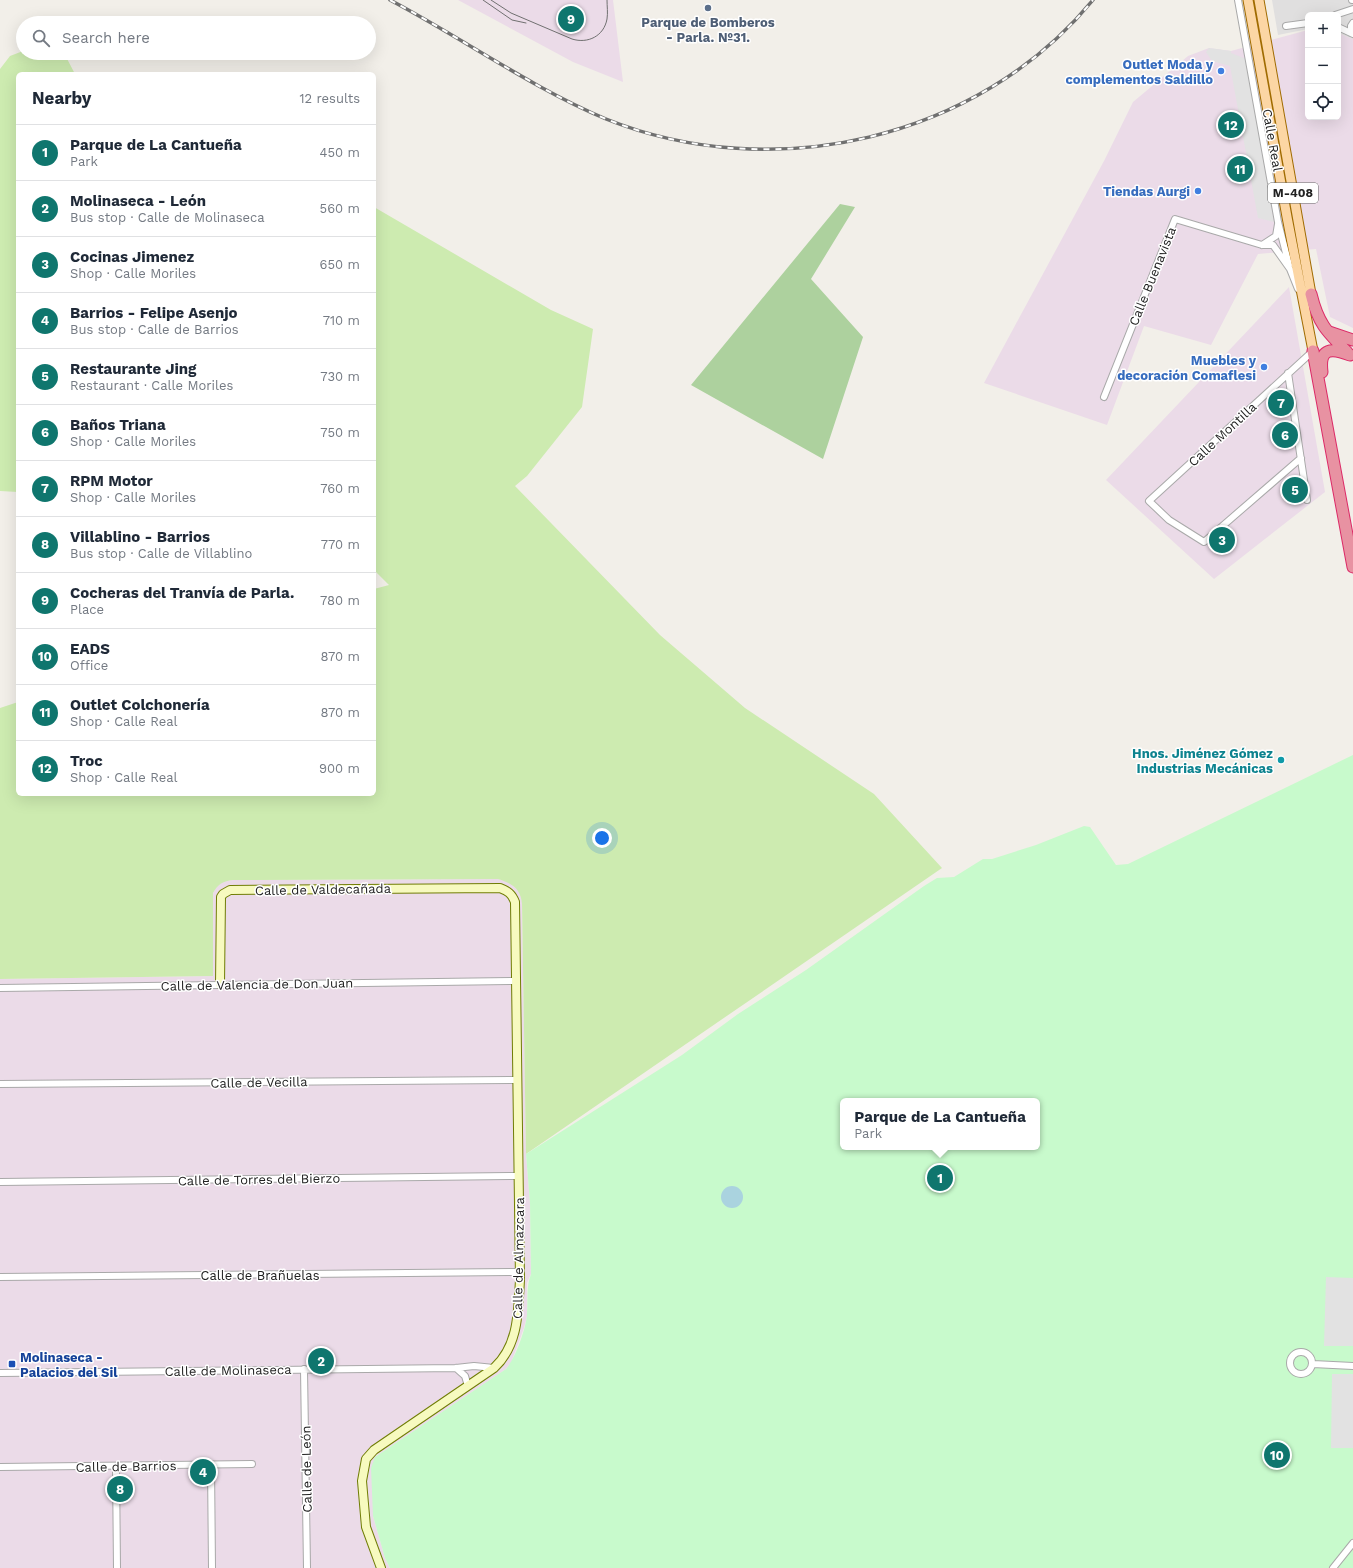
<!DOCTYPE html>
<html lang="en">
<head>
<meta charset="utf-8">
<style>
	body { margin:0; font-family:"Work Sans",sans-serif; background:#f6f6f7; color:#1f2937 }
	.controls { position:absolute; right:12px; top:12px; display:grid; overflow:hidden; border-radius:6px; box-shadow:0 4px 16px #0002 }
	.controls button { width:36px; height:36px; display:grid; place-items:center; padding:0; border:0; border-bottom:1px solid #e0e1e3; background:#fff; color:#1f2937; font:20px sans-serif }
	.you { position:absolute; left:602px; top:838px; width:14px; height:14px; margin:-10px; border:3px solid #fff; border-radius:50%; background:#1a73e8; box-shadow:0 0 0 6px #1a73e833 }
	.badge { display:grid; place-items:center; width:26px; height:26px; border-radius:50%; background:#0f766e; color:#fff; font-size:13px; font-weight:700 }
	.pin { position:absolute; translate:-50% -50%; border:2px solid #fff; box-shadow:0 1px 4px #0006 }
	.popup { position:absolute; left:840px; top:1098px; width:200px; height:52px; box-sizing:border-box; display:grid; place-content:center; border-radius:6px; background:#fff; filter:drop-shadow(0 1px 3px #0005); font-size:13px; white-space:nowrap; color:#747a83 }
	.popup b { font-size:15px; color:#1f2937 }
	.popup::after { content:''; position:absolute; left:50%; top:100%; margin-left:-8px; border:8px solid transparent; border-top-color:#fff }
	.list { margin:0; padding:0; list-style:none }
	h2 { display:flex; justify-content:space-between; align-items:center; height:52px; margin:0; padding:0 16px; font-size:17px }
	h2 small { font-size:13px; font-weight:400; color:#747a83 }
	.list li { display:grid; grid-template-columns:26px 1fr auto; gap:12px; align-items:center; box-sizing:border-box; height:56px; padding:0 16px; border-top:1px solid #e0e1e3 }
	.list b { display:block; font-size:15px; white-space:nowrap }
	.list p { margin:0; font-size:13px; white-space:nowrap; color:#747a83 }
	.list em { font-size:13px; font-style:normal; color:#747a83 }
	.icon { flex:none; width:22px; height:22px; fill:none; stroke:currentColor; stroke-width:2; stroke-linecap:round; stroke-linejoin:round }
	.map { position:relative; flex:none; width:1353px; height:1568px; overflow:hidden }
	.search { position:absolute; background:#fff; box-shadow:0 4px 16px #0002; left:16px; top:16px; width:360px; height:44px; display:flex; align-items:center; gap:10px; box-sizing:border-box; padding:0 14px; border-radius:22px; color:#747a83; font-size:15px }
	.panel { position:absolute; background:#fff; box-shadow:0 4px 16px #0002; left:16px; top:72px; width:360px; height:724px; border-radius:6px }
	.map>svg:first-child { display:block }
	.residential { fill:#e0dfdf }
	.industrial { fill:#ebdbe8 }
	.grass { fill:#cdebb0 }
	.forest { fill:#add19e }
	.park { fill:#c8facc; fill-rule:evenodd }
	.parking { fill:#e2e2e2 }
	.water { fill:#aad3df }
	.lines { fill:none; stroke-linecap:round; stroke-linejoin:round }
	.street-casing { stroke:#a9a9a9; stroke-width:8 }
	.secondary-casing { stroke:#707d05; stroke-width:10 }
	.primary-casing { stroke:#a06b00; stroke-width:11 }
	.highway-casing { stroke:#dc2a67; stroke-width:13 }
	.street { stroke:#fff; stroke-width:6 }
	.secondary { stroke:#f7fabf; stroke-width:8 }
	.primary { stroke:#fcd6a4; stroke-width:9 }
	.highway { stroke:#e892a2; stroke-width:11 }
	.tram { stroke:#707070; stroke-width:1 }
	.rail-casing { stroke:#707070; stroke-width:3.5 }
	.rail { stroke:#fff; stroke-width:2; stroke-dasharray:6; stroke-linecap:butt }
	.service-dot { fill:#5c6f8a; stroke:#fff; stroke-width:1.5 }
	.shop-dot { fill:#3f7fe0; stroke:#fff; stroke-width:1.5 }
	.culture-dot { fill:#0f9aa8; stroke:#fff; stroke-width:1.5 }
	.transit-dot { fill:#1a4fb4; stroke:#fff; stroke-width:1.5 }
	.labels { text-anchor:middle; stroke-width:3; stroke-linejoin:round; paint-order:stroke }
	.shield { fill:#fff; stroke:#646464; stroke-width:1 }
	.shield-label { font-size:12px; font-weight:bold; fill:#222 }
	.service-label { font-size:13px; font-weight:bold; fill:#4e5e75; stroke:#fff }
	.shop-label { font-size:13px; font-weight:bold; fill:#366cbe; stroke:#fff; text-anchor:end }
	.street-label { font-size:13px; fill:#222; stroke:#fff }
	.culture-label { font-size:13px; font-weight:bold; fill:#0d838f; stroke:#fff; text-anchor:end }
	.transit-label { font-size:13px; font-weight:bold; fill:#164399; stroke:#fff; text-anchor:start }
</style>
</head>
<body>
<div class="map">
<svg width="1353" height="1568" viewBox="0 0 1353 1568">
	<rect width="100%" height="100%" fill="#f2efe9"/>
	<path class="residential" d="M1272 0H1353V39L1338 33V15H1308V29L1278 35Z"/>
	<path class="industrial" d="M458 0H613L623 82 573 62Z
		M1308 30V117H1338V33L1353 39V328L1330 317 1316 249 1258 254 1211 345 1144 326 1107 425 984 383 1104 161 1133 102 1188 56 1209 48 1231 51Z
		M1289 287 1325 492 1214 579 1106 480Z
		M498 879 510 882 517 889 522 896V904L526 1154 530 1203 531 1274 527 1283V1316L524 1328 511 1363 506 1369 375 1457 373 1516 385 1558 390 1568H0V979L213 976V893L217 886 224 881 233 880Z"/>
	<path class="grass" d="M23 51V53H64L75 74H77H18V492L0 491V69L10 56Z
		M374 207 551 310 593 329 582 407 527 476 515 486 660 635 745 708 874 794 942 868 526 1154 522 904C521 889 512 883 498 879L233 880C223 881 218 884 213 893V976L0 979V708L18 702V794H374V589L389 585 374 570Z"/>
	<path class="forest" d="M840 204 855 207 811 279 863 337 823 459 691 385Z"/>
	<path class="park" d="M1353 755V1568H390L385 1558 373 1516 371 1468 375 1457 506 1369C515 1359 526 1329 527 1314 528 1300 526 1287 531 1274L530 1203 526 1154 682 1055 738 1014 806 970 924 886 937 878 954 877 983 859H992L1036 845 1084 826 1090 827 1116 865 1128 864ZM843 1101H1037V1147H843Z"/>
	<path class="parking" d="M1209 48 1231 51V53L1246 59 1274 222 1258 218 1230 66 1212 61 1206 52Z
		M1326 1277 1353 1278V1346H1324Z
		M1332 1374H1353V1448H1331Z"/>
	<path class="water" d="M721 1197a11 11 0 1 1 22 0a11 11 0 1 1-22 0Z"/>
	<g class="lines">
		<defs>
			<path id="street" d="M1238 0 1278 222 1289 265
				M1352 0H1353
				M1335 15 1353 9
				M1286 26 1308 23
				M1338 27 1353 34
				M1351 33V26L1353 23
				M1262 245 1276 236 1278 224
				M1288 373 1307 500
				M1104 397 1175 219 1262 245H1273L1290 269 1298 289
				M1301 458 1204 542 1169 520 1149 501 1313 351
				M0 988 515 981
				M0 1084 517 1080
				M0 1182 518 1176
				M0 1277 520 1272
				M1290 1363a11 11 0 1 1 22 0a11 11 0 1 1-22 0Z
				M1313 1364 1353 1366
				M456 1368 465 1376 468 1386
				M304 1369 307 1568
				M0 1373 456 1368 474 1366 494 1368
				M211 1465 212 1568
				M116 1466 117 1568
				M0 1467 252 1464
				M1333 1568 1353 1543"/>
			<path id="secondary" d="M220 984 221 897 223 894 230 890 500 888C508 891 512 894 515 902L520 1280C518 1311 519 1345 494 1368L374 1450 366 1459 362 1481 366 1527 381 1568"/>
			<path id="primary" d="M1248 0 1287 217 1313 351
				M1259 0 1311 294"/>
			<path id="highway" d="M1311 294C1318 323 1326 331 1347 352
				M1329 332 1353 340
				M1313 351 1353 567
				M1322 372C1319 347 1332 348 1350 355"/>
		</defs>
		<use href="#street" class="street-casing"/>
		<use href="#secondary" class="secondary-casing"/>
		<use href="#primary" class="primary-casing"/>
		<use href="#highway" class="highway-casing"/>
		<use href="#street" class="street"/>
		<use href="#secondary" class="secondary"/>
		<use href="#primary" class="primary"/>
		<use href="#highway" class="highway"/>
		<path class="tram" d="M483 0 512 20 526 23
			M491 0 511 13 572 39C588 44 604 36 607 19 608 13 607 6 607 0"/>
		<defs>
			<path id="rail" d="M390 0C462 38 532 88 606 119 773 186 978 140 1093 0"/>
		</defs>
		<use href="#rail" class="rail-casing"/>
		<use href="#rail" class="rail"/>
	</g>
	<circle class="service-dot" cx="708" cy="8" r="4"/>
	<g class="shop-dot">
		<circle cx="1221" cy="71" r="4"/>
		<circle cx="1198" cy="191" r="4"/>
		<circle cx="1264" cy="367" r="4"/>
	</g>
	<circle class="culture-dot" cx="1281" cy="760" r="4"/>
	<rect class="transit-dot" x="8" y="1360" width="8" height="8" rx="2"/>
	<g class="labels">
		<rect class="shield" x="1268" y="183" width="50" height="20" rx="3"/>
		<g class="shield-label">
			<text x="1293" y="197">M-408</text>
		</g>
		<g class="service-label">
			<text x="708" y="27">Parque de Bomberos<tspan x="708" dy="15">- Parla. Nº31.</tspan></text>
		</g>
		<g class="shop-label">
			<text x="1213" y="69">Outlet Moda y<tspan x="1213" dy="15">complementos Saldillo</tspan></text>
			<text x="1190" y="196">Tiendas Aurgi</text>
			<text x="1256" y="365">Muebles y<tspan x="1256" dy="15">decoración Comaflesi</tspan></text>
		</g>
		<g class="street-label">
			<text transform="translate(1273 140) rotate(80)" y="5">Calle Real</text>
			<text transform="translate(1152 276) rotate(-68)" y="5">Calle Buenavista</text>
			<text transform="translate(1222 434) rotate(-43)" y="5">Calle Montilla</text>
			<text transform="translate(323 889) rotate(-1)" y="5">Calle de Valdecañada</text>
			<text transform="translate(257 984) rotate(-1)" y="5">Calle de Valencia de Don Juan</text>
			<text transform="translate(259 1082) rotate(-1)" y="5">Calle de Vecilla</text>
			<text transform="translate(259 1179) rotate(-1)" y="5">Calle de Torres del Bierzo</text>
			<text transform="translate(518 1258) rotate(-89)" y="5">Calle de Almazcara</text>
			<text x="260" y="1280">Calle de Brañuelas</text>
			<text transform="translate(228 1370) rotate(-1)" y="5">Calle de Molinaseca</text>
			<text transform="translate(126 1466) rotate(-1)" y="5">Calle de Barrios</text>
			<text transform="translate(306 1469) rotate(-91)" y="5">Calle de León</text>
		</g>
		<g class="culture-label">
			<text x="1273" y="758">Hnos. Jiménez Gómez<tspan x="1273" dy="15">Industrias Mecánicas</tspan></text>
		</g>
		<g class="transit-label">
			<text x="20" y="1362">Molinaseca -<tspan x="20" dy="15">Palacios del Sil</tspan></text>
		</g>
	</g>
</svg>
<div class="controls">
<button>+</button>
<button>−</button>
<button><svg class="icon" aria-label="locate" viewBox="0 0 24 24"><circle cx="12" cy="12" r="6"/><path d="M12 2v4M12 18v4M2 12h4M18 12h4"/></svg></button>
</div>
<div class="you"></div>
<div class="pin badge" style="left:940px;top:1178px">1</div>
<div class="popup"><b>Parque de La Cantueña</b>Park</div>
<div class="pin badge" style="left:321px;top:1361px">2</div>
<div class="pin badge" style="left:1222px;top:540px">3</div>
<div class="pin badge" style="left:203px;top:1472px">4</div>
<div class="pin badge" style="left:1295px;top:490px">5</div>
<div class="pin badge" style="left:1285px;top:435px">6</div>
<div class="pin badge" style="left:1281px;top:403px">7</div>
<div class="pin badge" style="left:120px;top:1489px">8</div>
<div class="pin badge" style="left:571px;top:19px">9</div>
<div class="pin badge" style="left:1277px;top:1455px">10</div>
<div class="pin badge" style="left:1240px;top:169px">11</div>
<div class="pin badge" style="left:1231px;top:125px">12</div>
<div class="search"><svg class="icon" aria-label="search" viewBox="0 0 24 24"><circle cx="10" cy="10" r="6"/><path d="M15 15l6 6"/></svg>Search here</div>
<section class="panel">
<h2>Nearby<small>12 results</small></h2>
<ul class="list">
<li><span class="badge">1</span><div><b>Parque de La Cantueña</b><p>Park</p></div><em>450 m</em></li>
<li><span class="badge">2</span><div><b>Molinaseca - León</b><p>Bus stop · Calle de Molinaseca</p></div><em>560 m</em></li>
<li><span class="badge">3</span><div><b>Cocinas Jimenez</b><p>Shop · Calle Moriles</p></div><em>650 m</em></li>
<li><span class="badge">4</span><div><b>Barrios - Felipe Asenjo</b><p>Bus stop · Calle de Barrios</p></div><em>710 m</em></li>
<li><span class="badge">5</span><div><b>Restaurante Jing</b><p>Restaurant · Calle Moriles</p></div><em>730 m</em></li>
<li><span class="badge">6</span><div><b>Baños Triana</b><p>Shop · Calle Moriles</p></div><em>750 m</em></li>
<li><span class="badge">7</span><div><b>RPM Motor</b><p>Shop · Calle Moriles</p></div><em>760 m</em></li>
<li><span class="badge">8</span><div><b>Villablino - Barrios</b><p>Bus stop · Calle de Villablino</p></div><em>770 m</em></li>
<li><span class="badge">9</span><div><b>Cocheras del Tranvía de Parla.</b><p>Place</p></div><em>780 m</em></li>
<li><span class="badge">10</span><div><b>EADS</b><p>Office</p></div><em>870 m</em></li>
<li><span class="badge">11</span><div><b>Outlet Colchonería</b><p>Shop · Calle Real</p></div><em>870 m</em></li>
<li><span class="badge">12</span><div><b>Troc</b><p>Shop · Calle Real</p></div><em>900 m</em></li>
</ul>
</section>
</div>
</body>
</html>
